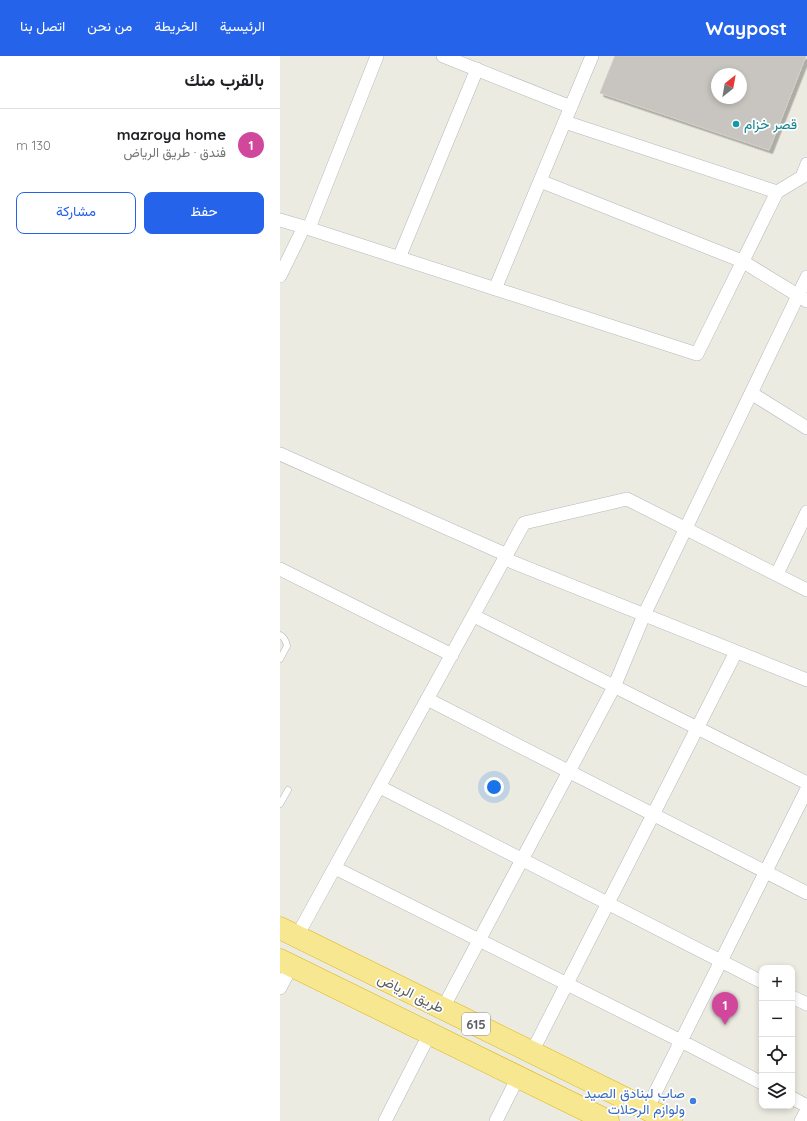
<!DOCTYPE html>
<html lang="ar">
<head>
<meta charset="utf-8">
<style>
	body { margin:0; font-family:Quicksand,Vazirmatn,sans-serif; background:#f2f2f2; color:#202124; direction:rtl }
	.controls { position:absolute; right:12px; bottom:12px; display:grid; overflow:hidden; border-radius:8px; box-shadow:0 2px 6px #0003 }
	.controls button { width:36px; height:36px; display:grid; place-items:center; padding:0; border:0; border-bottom:1px solid #e0e0e0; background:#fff; color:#202124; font:20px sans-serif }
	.compass { position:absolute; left:431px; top:12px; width:36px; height:36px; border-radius:50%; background:#fff; box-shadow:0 2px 6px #0003; rotate:31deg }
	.you { position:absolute; left:214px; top:731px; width:14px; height:14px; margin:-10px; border:3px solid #fff; border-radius:50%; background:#1a73e8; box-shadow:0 0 0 6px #1a73e833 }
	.badge { display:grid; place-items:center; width:26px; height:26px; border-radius:50%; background:#2563eb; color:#fff; font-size:13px; font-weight:700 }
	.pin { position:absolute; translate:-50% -33px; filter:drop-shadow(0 1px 2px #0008) }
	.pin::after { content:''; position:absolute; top:21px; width:14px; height:12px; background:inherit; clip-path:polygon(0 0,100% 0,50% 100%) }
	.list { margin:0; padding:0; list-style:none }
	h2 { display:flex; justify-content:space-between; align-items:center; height:52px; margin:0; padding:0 16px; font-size:17px }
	h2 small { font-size:13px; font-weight:400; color:#757577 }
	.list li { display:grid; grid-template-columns:26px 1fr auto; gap:12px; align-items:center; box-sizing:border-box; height:72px; padding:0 16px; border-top:1px solid #e0e0e0 }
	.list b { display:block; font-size:15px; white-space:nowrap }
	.list p { margin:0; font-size:13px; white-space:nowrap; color:#757577 }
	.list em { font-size:13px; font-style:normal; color:#757577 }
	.actions { display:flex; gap:8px; padding:12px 16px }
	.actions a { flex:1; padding:9px 0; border:1px solid #2563eb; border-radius:8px; text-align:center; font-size:14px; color:#2563eb }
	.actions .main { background:#2563eb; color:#fff }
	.icon { flex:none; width:22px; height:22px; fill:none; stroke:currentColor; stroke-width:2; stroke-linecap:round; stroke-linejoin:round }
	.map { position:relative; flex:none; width:527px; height:1065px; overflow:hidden; direction:ltr }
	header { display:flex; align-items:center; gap:24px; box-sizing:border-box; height:56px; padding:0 20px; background:#2563eb; color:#fff }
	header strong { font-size:19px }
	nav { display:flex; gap:22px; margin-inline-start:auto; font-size:14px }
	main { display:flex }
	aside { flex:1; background:#fff }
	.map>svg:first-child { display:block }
	.building { fill:#c8c5c0; stroke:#d1cdc1; fill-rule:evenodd; filter:url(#shadow) }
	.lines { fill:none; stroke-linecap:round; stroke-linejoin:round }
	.lane-casing { stroke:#b5b7bc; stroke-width:7 }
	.street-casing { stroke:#b5b7bc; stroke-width:14 }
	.highway-casing { stroke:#e1b50e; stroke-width:23 }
	.lane { stroke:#fff; stroke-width:6 }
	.street { stroke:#fff; stroke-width:13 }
	.highway { stroke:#f6e790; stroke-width:22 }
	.culture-dot { fill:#0f9aa8; stroke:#fff; stroke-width:1.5 }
	.shop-dot { fill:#3f7fe0; stroke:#fff; stroke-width:1.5 }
	.labels { text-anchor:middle; stroke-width:3.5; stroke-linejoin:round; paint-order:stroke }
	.shield { fill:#fff; stroke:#8c8e91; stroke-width:1 }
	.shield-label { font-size:13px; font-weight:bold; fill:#5b5d62 }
	.culture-label { font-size:14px; fill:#0d838f; stroke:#fff; text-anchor:start }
	.street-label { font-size:14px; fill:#5b5d62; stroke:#fff }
	.shop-label { font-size:14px; fill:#366cbe; stroke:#fff; text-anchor:end }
</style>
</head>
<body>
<header>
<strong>Waypost</strong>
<nav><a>الرئيسية</a><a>الخريطة</a><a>من نحن</a><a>اتصل بنا</a></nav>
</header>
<main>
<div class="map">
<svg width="527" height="1065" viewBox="0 0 527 1065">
	<defs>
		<filter id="shadow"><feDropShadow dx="3.5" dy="3.5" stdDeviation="0" flood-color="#0004"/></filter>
	</defs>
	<rect width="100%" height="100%" fill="#ecebe2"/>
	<path class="building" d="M335 0H526L489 94 320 37ZM437 18H461V42H437Z"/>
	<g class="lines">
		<defs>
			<path id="lane" d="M0 579C4 581 6 585 7 590L0 603
				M0 748 8 734"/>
			<path id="street" d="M163 0 291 51
				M285 66 497 136
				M260 125 462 205 527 245
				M0 164 24 171 417 298 497 136 522 121 527 108
				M29 172 97 0
				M119 202 197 13
				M0 220 24 171
				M215 233 312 0
				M471 337 527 372
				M0 398 227 499
				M225 503 527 624
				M0 513 172 599
				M497 518 527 456
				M194 560 527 727
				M147 643 527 837
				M100 731 482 926
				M55 812 401 985 482 1027
				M17 880 244 467 347 443 527 534
				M0 932 12 909
				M512 941 527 948
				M163 952 334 631 364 559 527 221
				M252 996 456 596
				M512 1042 527 1050
				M367 1053 527 733
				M105 1065 150 977
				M216 1065 238 1021
				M521 1065 527 1054"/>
			<path id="highway" d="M0 872 391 1065
				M0 904 328 1065"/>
		</defs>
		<use href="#lane" class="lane-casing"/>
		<use href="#street" class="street-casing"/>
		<use href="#highway" class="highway-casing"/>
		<use href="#lane" class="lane"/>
		<use href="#street" class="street"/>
		<use href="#highway" class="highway"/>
	</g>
	<circle class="culture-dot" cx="456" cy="68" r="4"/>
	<circle class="shop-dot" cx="413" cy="1045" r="4"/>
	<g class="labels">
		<rect class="shield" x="182" y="957" width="28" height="22" rx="3"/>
		<g class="shield-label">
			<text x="196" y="973">615</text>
		</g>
		<g class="culture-label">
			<text x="464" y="73">قصر خزام</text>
		</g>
		<g class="street-label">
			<text transform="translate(131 937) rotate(26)" y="5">طريق الرياض</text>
		</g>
		<g class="shop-label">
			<text x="405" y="1042">صاب لبنادق الصيد<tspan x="405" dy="16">ولوازم الرحلات</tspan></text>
		</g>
	</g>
</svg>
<div class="controls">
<button>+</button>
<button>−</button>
<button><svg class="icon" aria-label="locate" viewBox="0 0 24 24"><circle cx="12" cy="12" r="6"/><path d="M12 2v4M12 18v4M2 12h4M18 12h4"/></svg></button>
<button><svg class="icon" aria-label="layers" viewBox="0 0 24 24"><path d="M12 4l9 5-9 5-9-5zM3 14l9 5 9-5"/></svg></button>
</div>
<svg class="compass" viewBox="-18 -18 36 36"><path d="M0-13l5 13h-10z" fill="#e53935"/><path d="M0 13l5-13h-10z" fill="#757577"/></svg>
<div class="you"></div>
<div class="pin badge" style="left:445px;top:969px;background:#d1479c">1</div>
</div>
<aside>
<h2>بالقرب منك<small></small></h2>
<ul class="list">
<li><span class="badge" style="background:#d1479c">1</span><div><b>mazroya home</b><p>فندق · طريق الرياض</p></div><em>130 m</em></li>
</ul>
<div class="actions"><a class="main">حفظ</a><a>مشاركة</a></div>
</aside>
</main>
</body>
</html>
